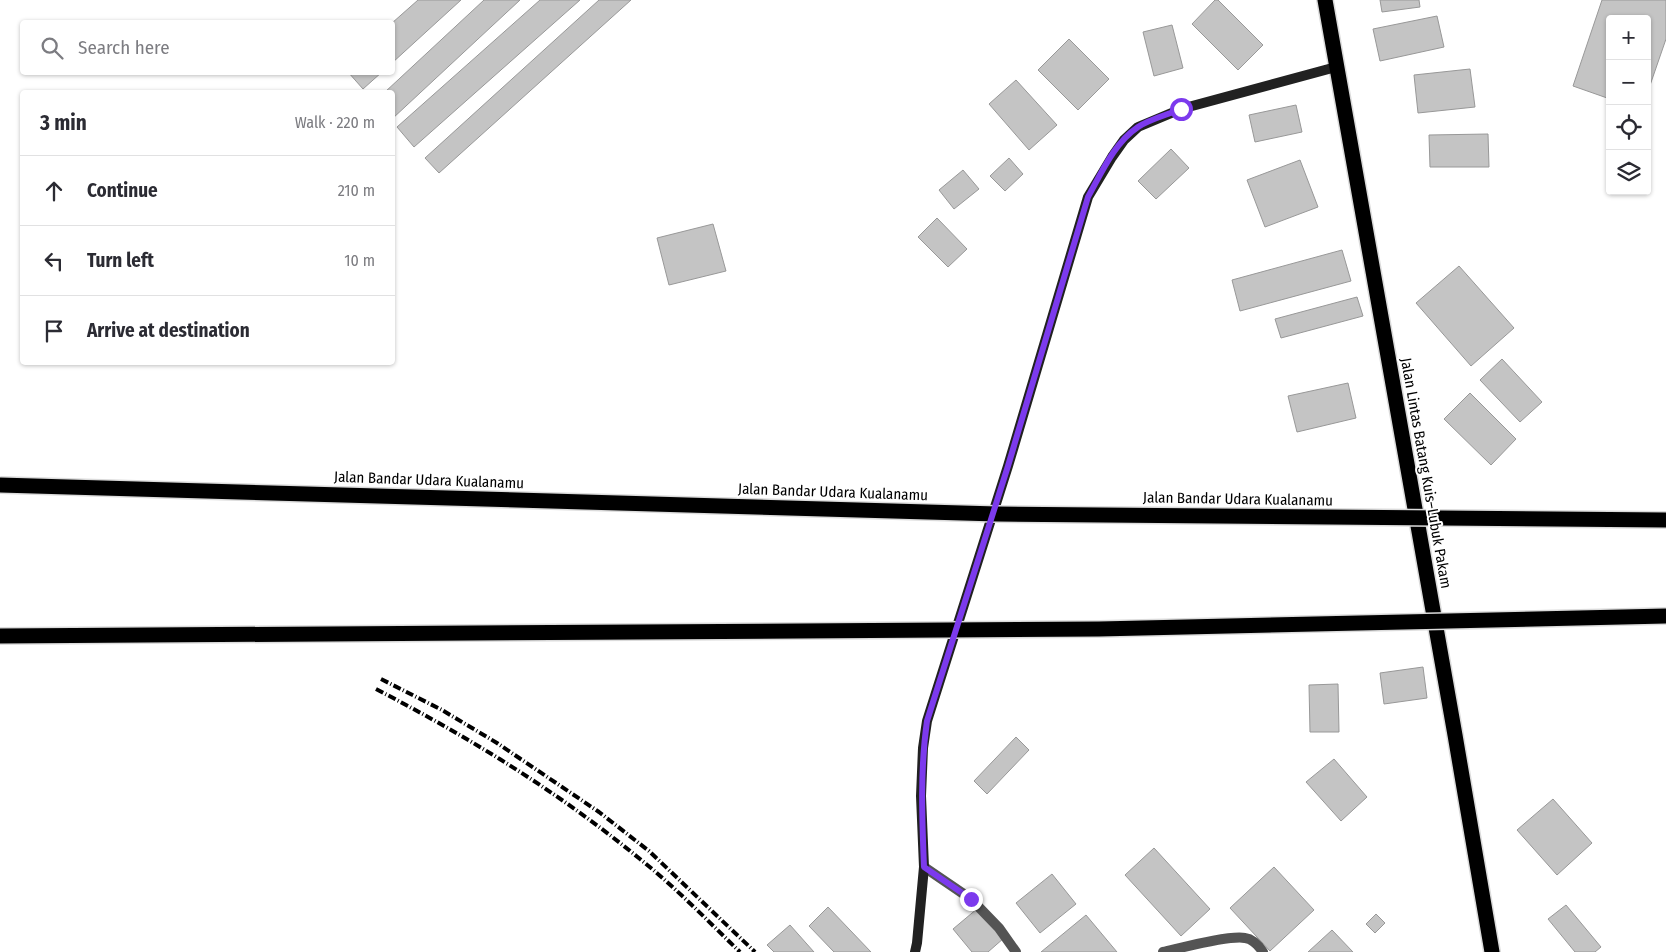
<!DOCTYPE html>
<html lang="en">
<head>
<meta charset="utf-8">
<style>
	body { margin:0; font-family:"Fira Sans Condensed",sans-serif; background:#f7f7f7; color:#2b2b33 }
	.controls { position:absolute; right:15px; top:15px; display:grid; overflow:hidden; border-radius:5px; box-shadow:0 1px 4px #0004 }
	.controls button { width:45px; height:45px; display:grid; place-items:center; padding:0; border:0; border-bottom:1px solid #e1e1e2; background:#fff; color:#2b2b33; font:25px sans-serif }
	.stop { position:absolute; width:15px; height:15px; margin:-11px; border:4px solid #7c3aed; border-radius:50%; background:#fff }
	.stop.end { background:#7c3aed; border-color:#fff; box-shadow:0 1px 5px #0008 }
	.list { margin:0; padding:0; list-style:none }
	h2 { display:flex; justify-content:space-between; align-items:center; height:65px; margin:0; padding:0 20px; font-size:21px }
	h2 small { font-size:16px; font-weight:400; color:#7c7c81 }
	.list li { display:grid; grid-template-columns:32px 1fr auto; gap:15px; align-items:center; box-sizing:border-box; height:70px; padding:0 20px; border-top:1px solid #e1e1e2 }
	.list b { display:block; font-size:19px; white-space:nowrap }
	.list em { font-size:16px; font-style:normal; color:#7c7c81 }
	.icon { flex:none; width:28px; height:28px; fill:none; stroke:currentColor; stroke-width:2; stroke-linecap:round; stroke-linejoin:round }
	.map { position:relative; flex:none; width:1666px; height:952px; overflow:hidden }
	.search { position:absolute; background:#fff; box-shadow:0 1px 4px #0004; left:20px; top:20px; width:375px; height:55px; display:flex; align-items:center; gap:12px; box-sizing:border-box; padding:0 18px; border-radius:5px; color:#7c7c81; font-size:19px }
	.panel { position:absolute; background:#fff; box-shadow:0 1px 4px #0004; left:20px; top:90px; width:375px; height:275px; border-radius:5px }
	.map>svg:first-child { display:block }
	.building { fill:#c4c4c4; stroke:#989898 }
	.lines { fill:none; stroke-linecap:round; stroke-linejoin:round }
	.highway-casing { stroke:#dbdbdb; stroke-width:18 }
	.street { stroke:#545454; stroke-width:10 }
	.secondary { stroke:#212121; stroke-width:10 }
	.highway { stroke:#000; stroke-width:15 }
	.rail { stroke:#000; stroke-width:4; stroke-dasharray:8 2.5 1 2.5; stroke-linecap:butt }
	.highway-bridge-casing { stroke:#dbdbdb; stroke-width:18; stroke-linecap:butt }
	.highway-bridge { stroke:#000; stroke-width:15 }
	.route { stroke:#7c3aed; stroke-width:6 }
	.labels { text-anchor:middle; stroke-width:4; stroke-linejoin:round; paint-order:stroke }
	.street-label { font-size:15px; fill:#000; stroke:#fff }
</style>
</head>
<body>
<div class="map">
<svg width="1666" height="952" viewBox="0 0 1666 952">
	<rect width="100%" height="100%" fill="#fff"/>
	<path class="building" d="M418 0H461L392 63V23Z
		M484 0H520L392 119V92H385Z
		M540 0H580L414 147 397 127Z
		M599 0H631L439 173 425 158Z
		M1215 0H1218L1263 45 1238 70 1192 24Z
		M1380 0H1419L1420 7 1382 12Z
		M1602 0H1666V39L1647 94V19H1610V99L1573 86Z
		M1437 16 1444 47 1380 61 1373 29Z
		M1172 25 1183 68 1154 76 1143 32Z
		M1069 39 1109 79 1078 110 1038 70Z
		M1470 69 1475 107 1418 113 1414 75Z
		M348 72H382L363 89Z
		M1016 80 1057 125 1029 150 989 104Z
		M1296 105 1302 132 1255 142 1249 115Z
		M1488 134 1489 167H1430L1429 135Z
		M1171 149 1189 168 1156 199 1138 181Z
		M1009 158 1023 174 1005 191 990 176Z
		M1300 160 1318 207 1265 227 1247 180Z
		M963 170 979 189 954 209 939 190Z
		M937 218 967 249 948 267 918 237Z
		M713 224 726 271 669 285 657 238Z
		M1342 250 1351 281 1240 311 1232 280Z
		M1459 266 1514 328 1471 366 1416 303Z
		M1357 297 1363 316 1281 338 1275 319Z
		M1502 359 1542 402 1520 422 1480 380Z
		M1348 383 1356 418 1297 432 1288 396Z
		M1470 393 1516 439 1491 465 1444 419Z
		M1423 667 1427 698 1384 704 1380 673Z
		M1338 684 1339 732H1310L1309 685Z
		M1016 737 1029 750 987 794 974 781Z
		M1334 759 1367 797 1341 821 1306 782Z
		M1553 799 1592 843 1557 875 1517 830Z
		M1154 848 1210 909 1181 936 1125 875Z
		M1274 867 1314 910 1270 951 1230 908Z
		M1052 874 1076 904 1040 933 1016 903Z
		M1566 905 1601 947 1595 952H1575L1548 919Z
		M828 907 871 952H834L809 926Z
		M978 908 1004 938 988 952H972L953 929Z
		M1376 914 1385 923 1375 933 1366 924Z
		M1086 915 1117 952H1041Z
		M790 925 814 952H774L767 945Z
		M1332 930 1353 952H1308Z"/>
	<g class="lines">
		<defs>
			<path id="highway" d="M1325 0 1455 735 1492 952"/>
		</defs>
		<use href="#highway" class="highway-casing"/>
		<path class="street" d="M924 867 971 899 999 928 1016 952
			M1163 952C1181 948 1229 935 1245 938 1253 939 1259 946 1263 952"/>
		<path class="secondary" d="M915 952 917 943 924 867 921 796 923 748 927 721 1008 466 1088 197 1112 157 1124 140 1138 127 1181 109 1336 67"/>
		<use href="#highway" class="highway"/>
		<path class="rail" d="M381 679 442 710 497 743 599 812 649 851 755 952
			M376 689C470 738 557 791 640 859 675 887 707 920 740 952"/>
		<defs>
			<path id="highway-bridge" d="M0 485 997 514 1666 520
				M0 636 1099 629 1666 616"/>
		</defs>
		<use href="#highway-bridge" class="highway-bridge-casing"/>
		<use href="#highway-bridge" class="highway-bridge"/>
	</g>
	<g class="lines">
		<path class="route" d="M971 899 924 867C922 818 920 770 927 721L1008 466 1088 197C1101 174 1114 143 1138 127 1150 119 1167 115 1181 109"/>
	</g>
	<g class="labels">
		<g class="street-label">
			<text transform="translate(1426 473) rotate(80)" y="5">Jalan Lintas Batang Kuis–Lubuk Pakam</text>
			<text transform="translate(429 480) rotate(2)" y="5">Jalan Bandar Udara Kualanamu</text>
			<text transform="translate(833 492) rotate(2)" y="5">Jalan Bandar Udara Kualanamu</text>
			<text transform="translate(1238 499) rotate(1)" y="5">Jalan Bandar Udara Kualanamu</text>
		</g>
	</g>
</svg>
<div class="controls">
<button>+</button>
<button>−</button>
<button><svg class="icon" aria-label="locate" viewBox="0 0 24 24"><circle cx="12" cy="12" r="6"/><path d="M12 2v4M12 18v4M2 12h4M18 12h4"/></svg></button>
<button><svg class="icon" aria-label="layers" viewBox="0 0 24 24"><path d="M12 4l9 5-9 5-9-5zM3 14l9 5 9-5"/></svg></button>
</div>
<div class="stop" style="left:1181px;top:109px"></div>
<div class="stop end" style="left:971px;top:899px"></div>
<div class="search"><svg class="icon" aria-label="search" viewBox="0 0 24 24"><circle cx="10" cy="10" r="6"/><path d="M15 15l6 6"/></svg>Search here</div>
<section class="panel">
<h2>3 min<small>Walk · 220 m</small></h2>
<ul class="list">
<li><svg class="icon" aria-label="ahead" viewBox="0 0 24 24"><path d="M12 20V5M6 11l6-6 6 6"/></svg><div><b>Continue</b></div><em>210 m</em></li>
<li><svg class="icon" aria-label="left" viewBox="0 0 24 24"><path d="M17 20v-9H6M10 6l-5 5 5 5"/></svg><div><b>Turn left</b></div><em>10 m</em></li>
<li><svg class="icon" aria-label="arrive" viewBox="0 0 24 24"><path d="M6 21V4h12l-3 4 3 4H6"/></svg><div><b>Arrive at destination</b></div></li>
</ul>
</section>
</div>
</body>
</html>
